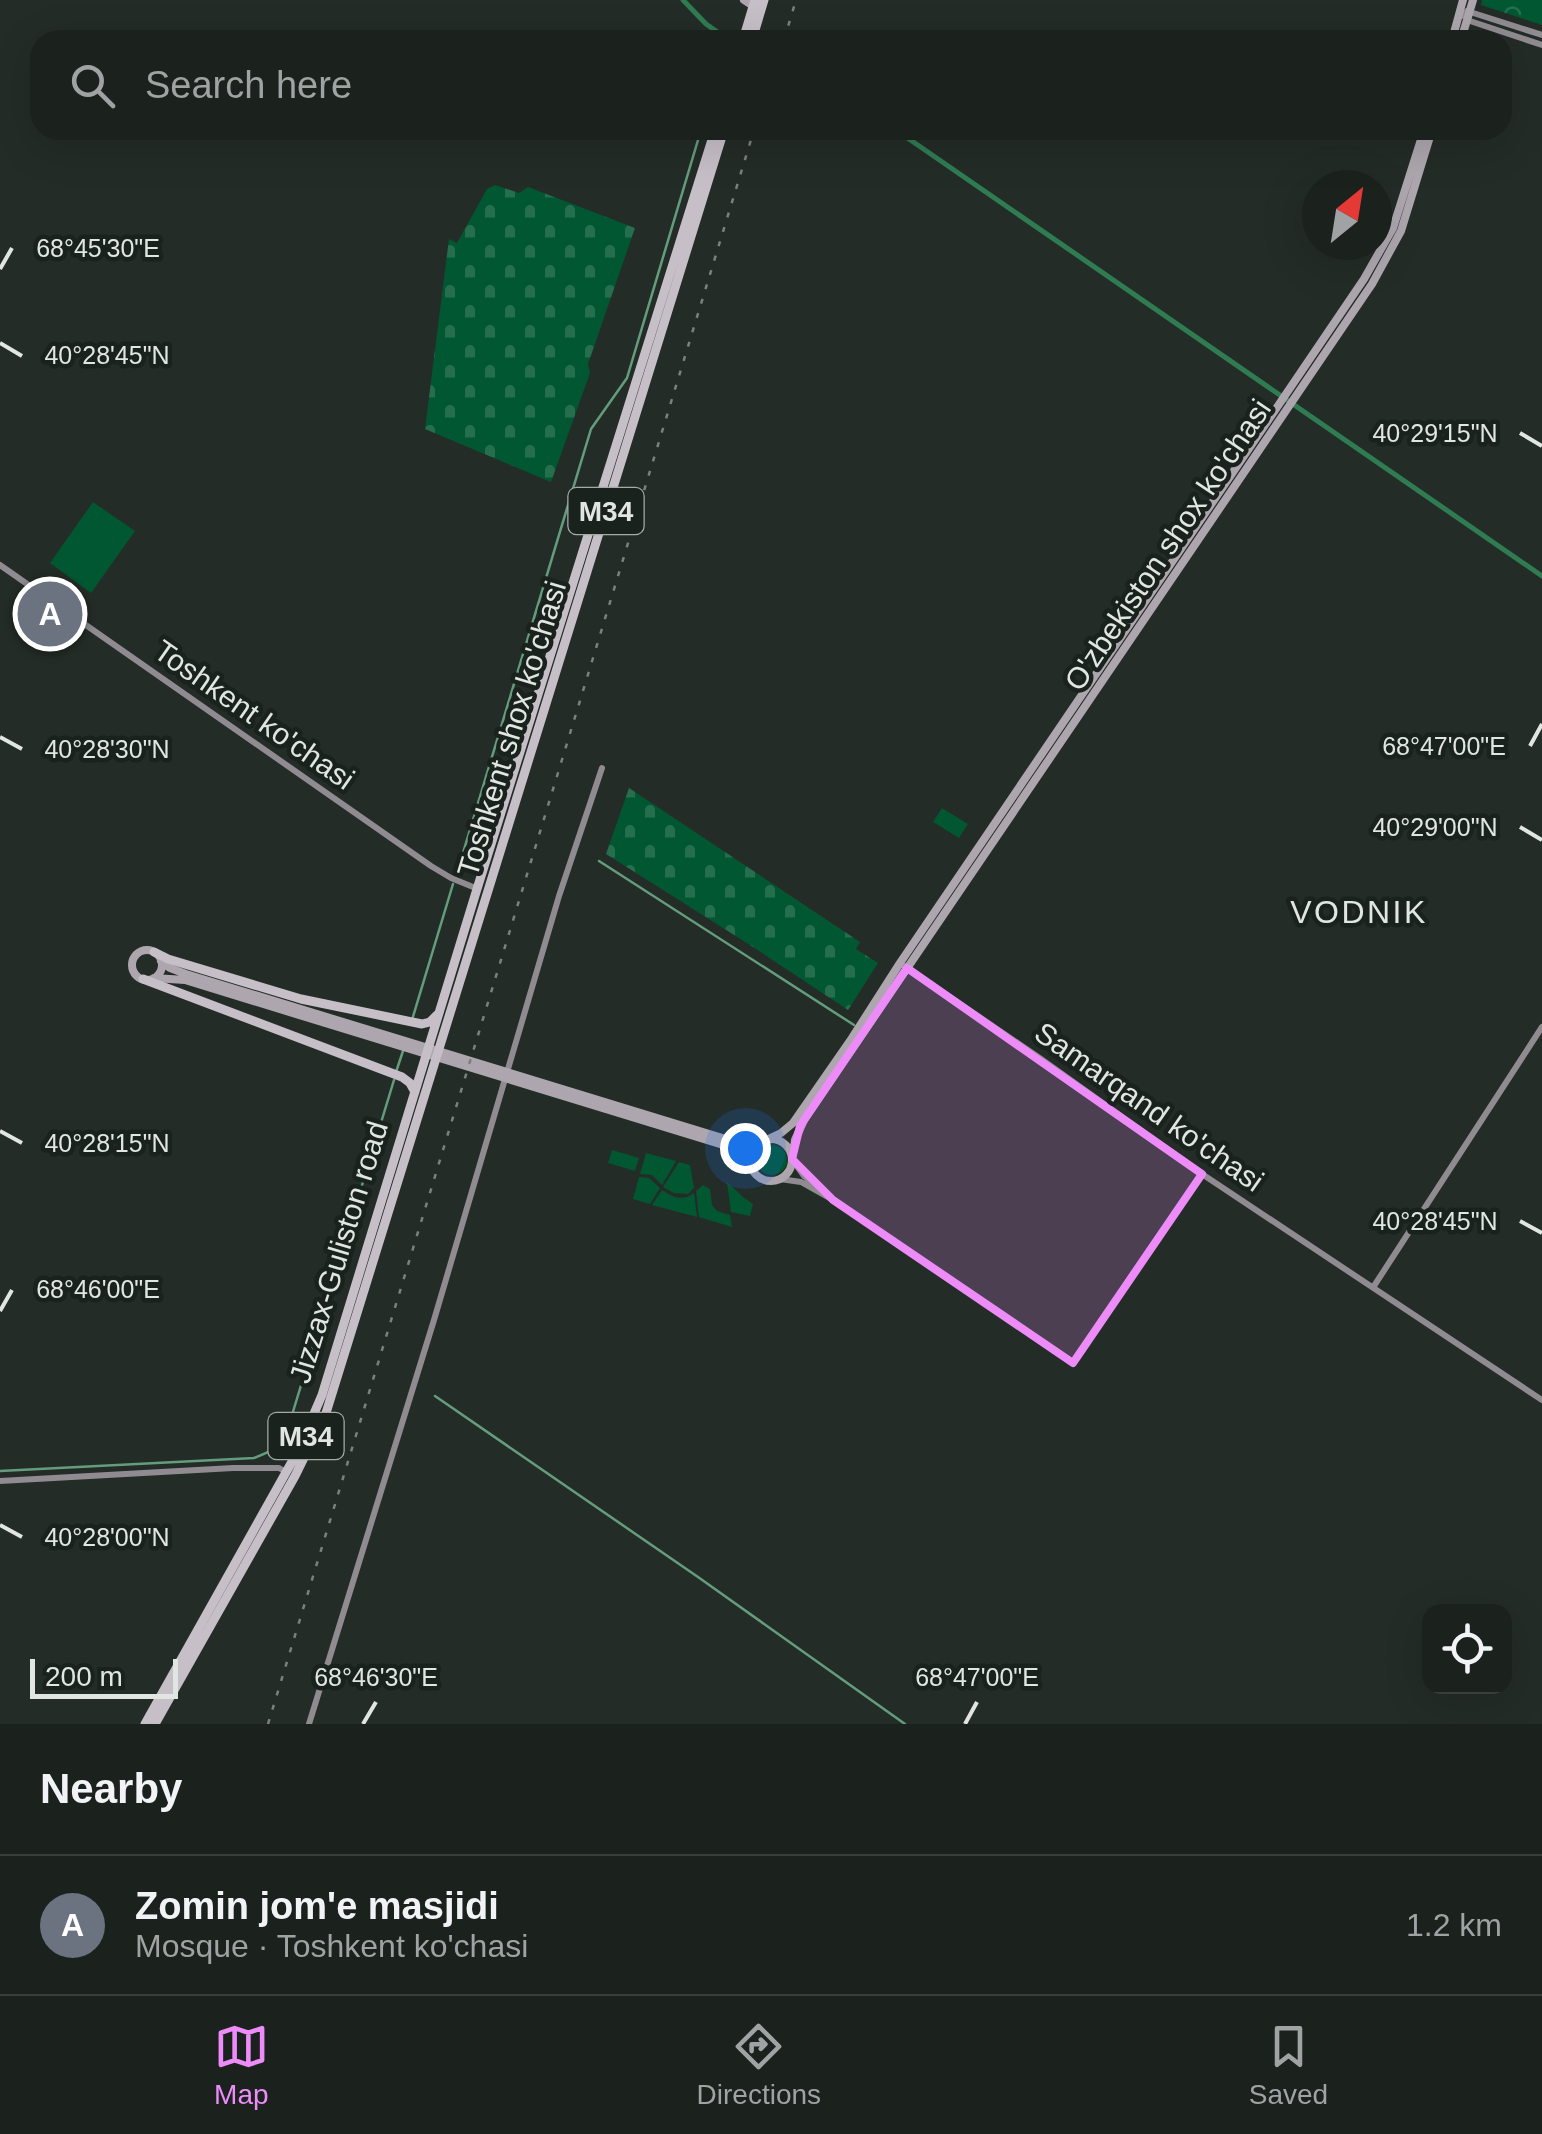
<!DOCTYPE html>
<html lang="en">
<head>
<meta charset="utf-8">
<style>
	body { margin:0; font-family:Arial,sans-serif; background:#282e2a; color:#f1f3f6 }
	.controls { position:absolute; right:30px; bottom:30px; display:grid; overflow:hidden; border-radius:20px; box-shadow:0 10px 40px #0002 }
	.controls button { width:90px; height:90px; display:grid; place-items:center; padding:0; border:0; border-bottom:2px solid #393e3b; background:#1b211d; color:#f1f3f6; font:50px sans-serif }
	.compass { position:absolute; left:1302px; top:170px; width:90px; height:90px; border-radius:50%; background:#1b211d; box-shadow:0 10px 40px #0002; rotate:30deg }
	.scale { position:absolute; left:30px; bottom:25px; width:148px; box-sizing:border-box; padding-left:10px; border:5px solid #e1e6e2; border-top:0; font-size:28px; line-height:35px; white-space:nowrap; color:#e1e6e2; -webkit-text-stroke:8px #1a221d; paint-order:stroke }
	.you { position:absolute; left:745px; top:1148px; width:35px; height:35px; margin:-25px; border:8px solid #fff; border-radius:50%; background:#1a73e8; box-shadow:0 0 0 15px #1a73e833 }
	.badge { display:grid; place-items:center; width:65px; height:65px; border-radius:50%; background:#ed8cf9; color:#fff; font-size:32px; font-weight:700 }
	.pin { position:absolute; translate:-50% -50%; border:5px solid #fff; box-shadow:0 2px 10px #0006 }
	.list { margin:0; padding:0; list-style:none }
	h2 { display:flex; justify-content:space-between; align-items:center; height:130px; margin:0; padding:0 40px; font-size:42px }
	h2 small { font-size:32px; font-weight:400; color:#a0a3a4 }
	.list li { display:grid; grid-template-columns:65px 1fr auto; gap:30px; align-items:center; box-sizing:border-box; height:140px; padding:0 40px; border-top:2px solid #393e3b }
	.list b { display:block; font-size:38px; white-space:nowrap }
	.list p { margin:0; font-size:32px; white-space:nowrap; color:#a0a3a4 }
	.list em { font-size:32px; font-style:normal; color:#a0a3a4 }
	.icon { flex:none; width:55px; height:55px; fill:none; stroke:currentColor; stroke-width:2; stroke-linecap:round; stroke-linejoin:round }
	.map { position:relative; flex:none; width:1542px; height:1724px; overflow:hidden }
	.search { position:absolute; background:#1b211d; box-shadow:0 10px 40px #0002; left:30px; right:30px; top:30px; height:110px; display:flex; align-items:center; gap:25px; box-sizing:border-box; padding:0 35px; border-radius:30px; color:#a0a3a4; font-size:38px }
	.sheet { height:270px; background:#1b211d }
	nav { display:flex; justify-content:space-around; align-items:center; box-sizing:border-box; height:140px; border-top:2px solid #393e3b; background:#1b211d; font-size:28px; color:#a0a3a4 }
	nav a { display:grid; justify-items:center; gap:5px }
	nav .on { color:#ed8cf9 }
	.map>svg:first-child { display:block }
	.grass { fill:#005732 }
	.forest { fill:url(#forest-crowns) }
	.cemetery { fill:url(#cemetery-stones) }
	.lines { fill:none; stroke-linecap:round; stroke-linejoin:round }
	.stream { stroke:#649c7e; stroke-width:2.5 }
	.canal { stroke:#2f7c53; stroke-width:5 }
	.secondary { stroke:#908b91; stroke-width:6 }
	.primary { stroke:#ada6ae; stroke-width:8 }
	.highway { stroke:#c7bfc8; stroke-width:9 }
	.rail { stroke:#7b817d; stroke-width:2.5; stroke-dasharray:5 10; stroke-linecap:butt }
	.marked { fill:#ed8cf9; fill-opacity:0.2; stroke:#ed8cf9; stroke-width:8; stroke-linejoin:round }
	.ticks { fill:none; stroke:#e1e6e2; stroke-width:4 }
	.labels { text-anchor:middle; stroke-width:9; stroke-linejoin:round; paint-order:stroke }
	.shield { fill:#1a221d; stroke:#a5aba7; stroke-width:2.5 }
	.shield-label { font-size:28px; font-weight:bold; fill:#e1e6e2 }
	.street-label { font-size:30px; fill:#e1e6e2; stroke:#1a221d }
	.neighbourhood-label { font-size:32px; letter-spacing:2.5px; fill:#e1e6e2; stroke:#1a221d }
	.ticks-label { font-size:25px; text-anchor:middle; fill:#e1e6e2; stroke:#1a221d; stroke-width:9; stroke-linejoin:round; paint-order:stroke }
</style>
</head>
<body>
<div class="map">
<svg width="1542" height="1724" viewBox="0 0 1542 1724">
	<defs>
		<pattern id="forest-crowns" width="20" height="18" patternUnits="userSpaceOnUse" patternTransform="scale(2.5)"><rect width="20" height="18" fill="#005732"/><path d="M2 6a3 3 0 1 1 6 0M12 15a3 3 0 1 1 6 0" fill="none" stroke="#256f4f"/></pattern>
		<pattern id="cemetery-stones" width="16" height="16" patternUnits="userSpaceOnUse" patternTransform="scale(2.5)"><rect width="16" height="16" fill="#005732"/><path d="M2 7V4a2 2 0 0 1 4 0v3zM10 15v-3a2 2 0 0 1 4 0v3z" fill="#256f4f"/></pattern>
	</defs>
	<rect width="100%" height="100%" fill="#242c27"/>
	<path class="grass" d="M93 502 135 531 91 593 50 563Z
		M942 808 968 824 959 838 933 822Z
		M757 1160a15 15 0 1 1 30 0a15 15 0 1 1-30 0Z
		M612 1150 639 1158 635 1171 608 1163Z
		M646 1153 676 1161 662 1185 652 1175 640 1174Z
		M679 1162 690 1165 694 1188 688 1194 674 1193 663 1187Z
		M639 1177 649 1178 660 1188 650 1204 633 1199Z
		M727 1182 743 1197 753 1204 750 1216 731 1212Z
		M703 1185 710 1189 712 1205 717 1211 730 1215 732 1227 699 1217 696 1191Z
		M662 1190C672 1197 683 1202 694 1193L697 1217 652 1205Z"/>
	<path class="forest" d="M1482 0H1542V25L1481 5Z"/>
	<path class="cemetery" d="M495 185 519 193 528 187 635 228 588 364 590 373 551 482 425 429 449 239 457 243 487 189Z
		M629 788 860 942 856 949 878 963 848 1010 750 945 606 854Z"/>
	<g class="lines">
		<path class="stream" d="M599 861 854 1025
			M456 876 591 429 627 378 701 130
			M412 1020 453 884
			M396 1072 403 1051
			M435 1396 698 1577 905 1724
			M292 1415 394 1080
			M0 1471 254 1458 280 1447 289 1426"/>
		<path class="canal" d="M683 0 706 24 729 40
			M896 130 1542 576"/>
		<path class="secondary" d="M1460 10 1467 20 1542 45
			M1467 11 1542 35
			M0 565 431 866 451 878 478 889
			M900 963 1041 1059 1202 1174 1542 1400
			M792 1159 804 1176 817 1187
			M780 1179 801 1182 833 1200 1073 1363 1202 1174
			M1374 1286 1542 1027
			M0 1481 233 1468H279L286 1472
			M309 1724 434 1320 559 896 602 768"/>
		<path class="primary" d="M744 0 753 6 758 5
			M1452 40 1463 0
			M1461 40 1473 0
			M132 965a15 15 0 1 1 30 0a15 15 0 1 1-30 0Z
			M161 961 170 968 186 974 729 1140 746 1143 764 1141 781 1133 793 1123 852 1038 900 963 1364 279 1393 228 1424 130
			M154 978 185 980 733 1148 745 1157 752 1167
			M750 1160a21 21 0 1 1 42 0a21 21 0 1 1-42 0Z
			M792 1159 795 1140 804 1120 1372 284 1401 231 1432 130"/>
		<path class="highway" d="M743 40 755 0
			M752 40 764 0
			M154 952 168 959 301 999 422 1024 430 1022 437 1015
			M143 979 402 1077 410 1083 415 1092
			M145 1724 298 1451 322 1395 477 889 715 130
			M155 1724 295 1476 326 1413 724 130"/>
		<path class="rail" d="M784 40 796 0
			M268 1724 754 130"/>
	</g>
	<path class="marked" d="M907 968 1202 1174 1073 1363 833 1200 792 1159 800 1126Z"/>
	<path class="ticks" d="M0 269 12 248M0 343 22 356M1520 433 1542 446M0 737 22 749M1530 746 1542 724M1520 827 1542 840M0 1131 22 1143M1520 1221 1542 1233M0 1311 12 1290M0 1525 22 1537M363 1724 376 1702M965 1724 977 1702"/>
	<g class="labels">
		<g class="shield">
			<rect x="568.5" y="488" width="75" height="46" rx="8"/>
			<rect x="268.5" y="1413" width="75" height="46" rx="8"/>
		</g>
		<g class="shield-label">
			<text x="606" y="521">M34</text>
			<text x="306" y="1446">M34</text>
		</g>
		<g class="street-label">
			<text transform="translate(1168 545) rotate(-56)" y="10">O'zbekiston shox ko'chasi</text>
			<text transform="translate(254 715) rotate(35)" y="10">Toshkent ko'chasi</text>
			<text transform="translate(512 729) rotate(-73)" y="10">Toshkent shox ko'chasi</text>
			<text transform="translate(1149 1107) rotate(35)" y="10">Samarqand ko'chasi</text>
			<text transform="translate(339 1252) rotate(-73)" y="10">Jizzax-Guliston road</text>
		</g>
		<g class="neighbourhood-label">
			<text x="1359" y="923">VODNIK</text>
		</g>
	</g>
	<g class="ticks-label">
		<text x="98" y="257">68°45'30"E</text>
		<text x="107" y="364">40°28'45"N</text>
		<text x="1435" y="442">40°29'15"N</text>
		<text x="1444" y="755">68°47'00"E</text>
		<text x="107" y="758">40°28'30"N</text>
		<text x="1435" y="836">40°29'00"N</text>
		<text x="107" y="1152">40°28'15"N</text>
		<text x="1435" y="1230">40°28'45"N</text>
		<text x="98" y="1298">68°46'00"E</text>
		<text x="107" y="1546">40°28'00"N</text>
		<text x="376" y="1686">68°46'30"E</text>
		<text x="977" y="1686">68°47'00"E</text>
	</g>
</svg>
<div class="controls">
<button><svg class="icon" aria-label="locate" viewBox="0 0 24 24"><circle cx="12" cy="12" r="6"/><path d="M12 2v4M12 18v4M2 12h4M18 12h4"/></svg></button>
</div>
<svg class="compass" viewBox="-18 -18 36 36"><path d="M0-13l5 13h-10z" fill="#e53935"/><path d="M0 13l5-13h-10z" fill="#a0a3a4"/></svg>
<div class="scale">200 m</div>
<div class="you"></div>
<div class="pin badge" style="left:50px;top:614px;background:#6b7280">A</div>
<div class="search"><svg class="icon" aria-label="search" viewBox="0 0 24 24"><circle cx="10" cy="10" r="6"/><path d="M15 15l6 6"/></svg>Search here</div>
</div>
<section class="sheet">
<h2>Nearby<small></small></h2>
<ul class="list">
<li><span class="badge" style="background:#6b7280">A</span><div><b>Zomin jom'e masjidi</b><p>Mosque · Toshkent ko'chasi</p></div><em>1.2 km</em></li>
</ul>
</section>
<nav>
<a class="on"><svg class="icon" aria-label="map" viewBox="0 0 24 24"><path d="M3 6l6-2 6 2 6-2v14l-6 2-6-2-6 2zM9 4v14M15 6v14"/></svg>Map</a>
<a><svg class="icon" aria-label="directions" viewBox="0 0 24 24"><path d="M12 3l9 9-9 9-9-9zM9 14v-3h6M13 9l2 2-2 2"/></svg>Directions</a>
<a><svg class="icon" aria-label="saved" viewBox="0 0 24 24"><path d="M7 4h10v16l-5-4-5 4z"/></svg>Saved</a>
</nav>
</body>
</html>
